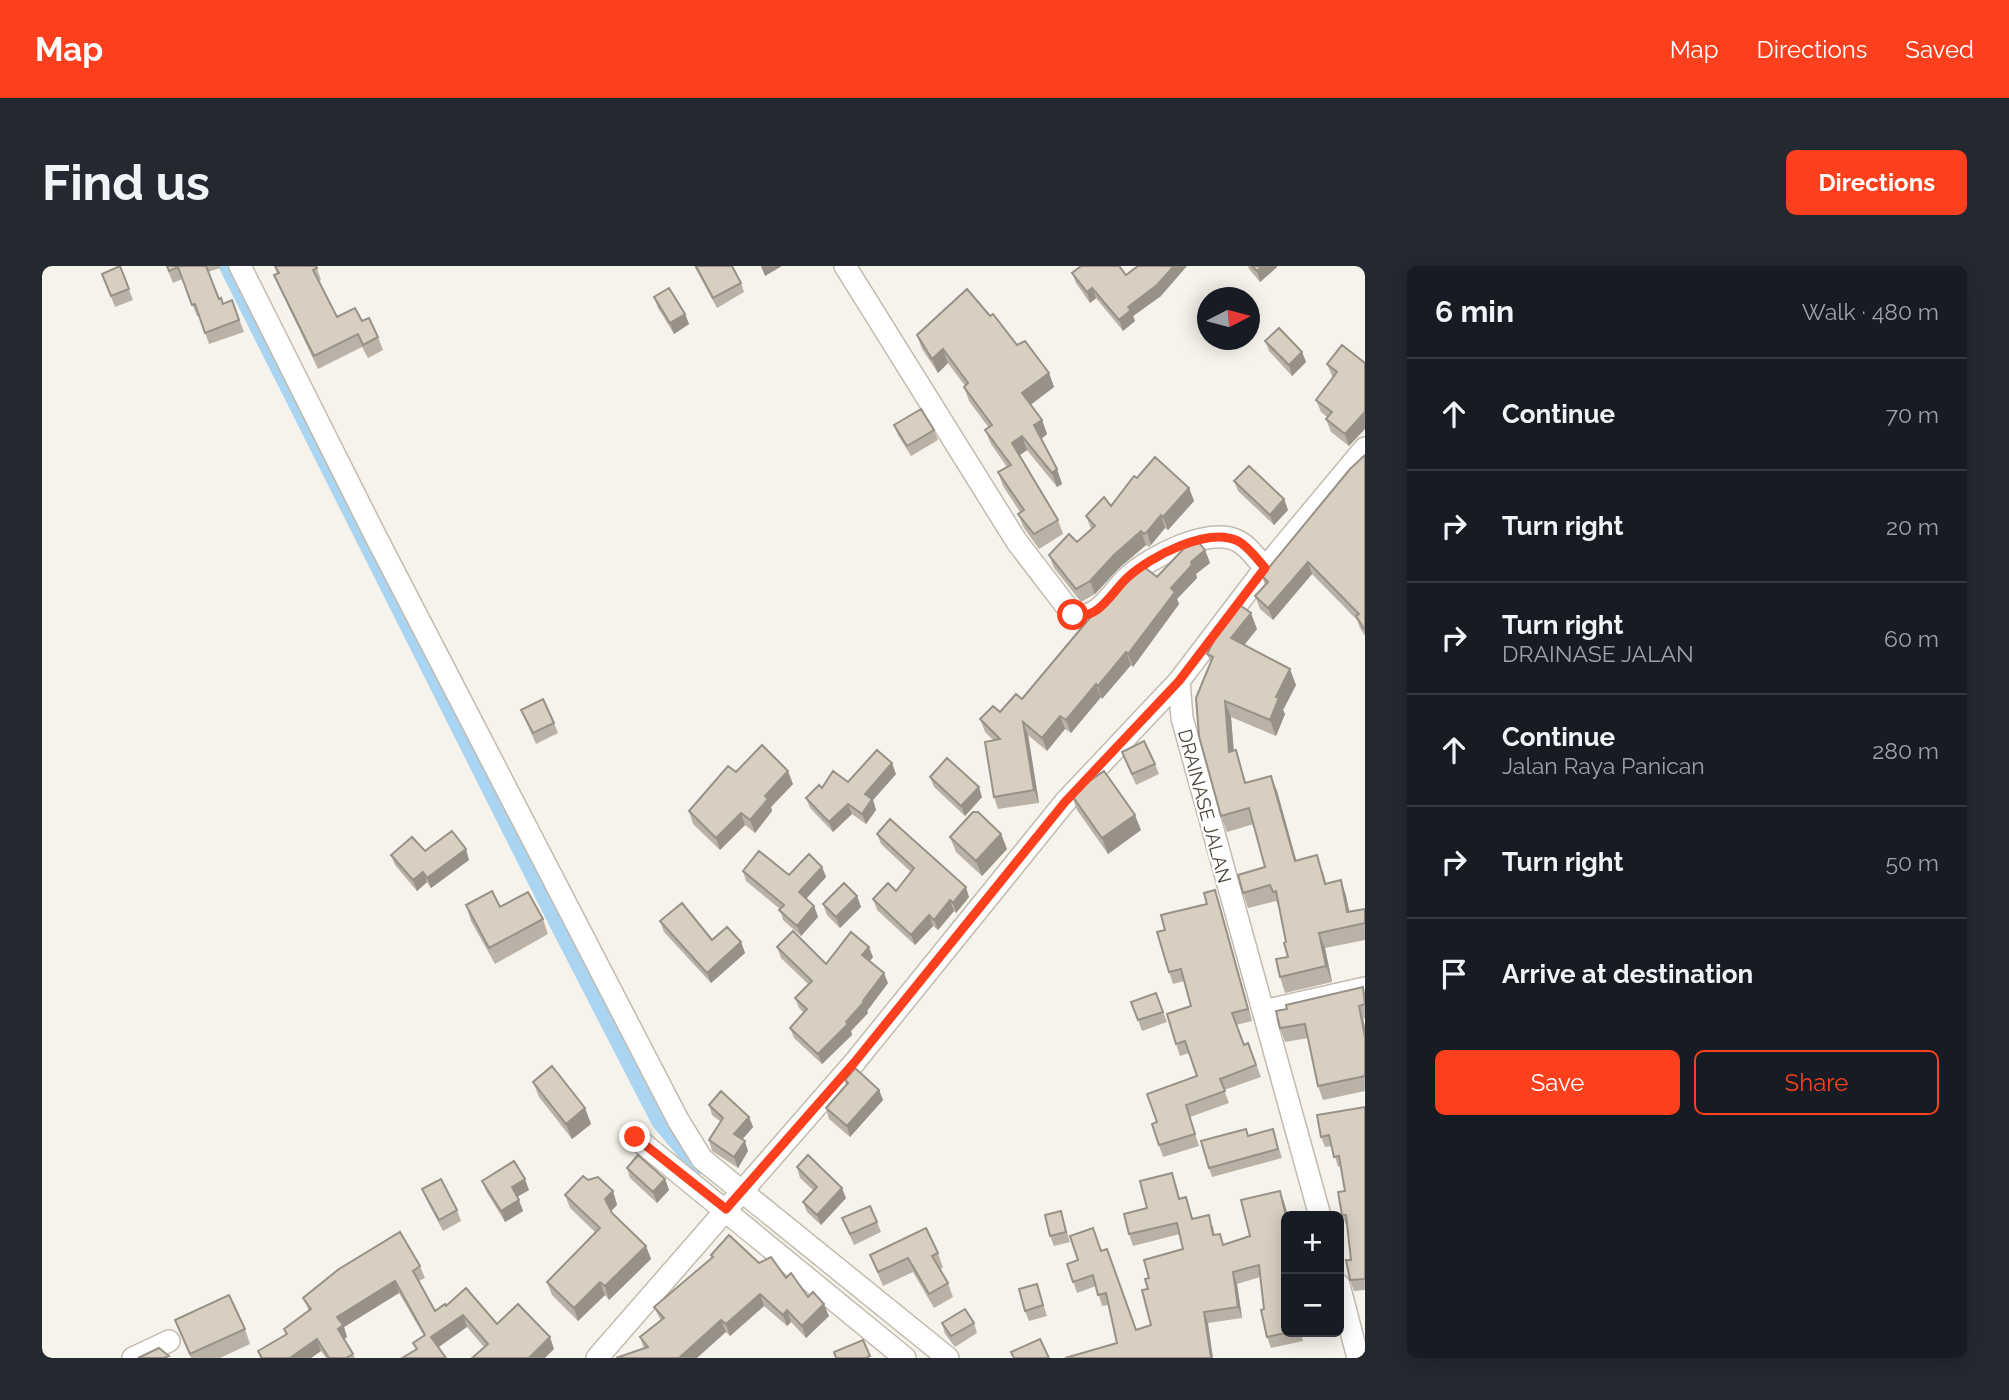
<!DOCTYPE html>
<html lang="en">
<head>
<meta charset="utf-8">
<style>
	body { margin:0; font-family:Raleway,sans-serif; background:#242831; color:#f1f3f6 }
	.controls { position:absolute; right:21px; bottom:21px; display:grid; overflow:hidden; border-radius:10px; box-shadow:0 4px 18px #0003 }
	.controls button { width:63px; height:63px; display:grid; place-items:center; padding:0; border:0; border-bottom:2px solid #363941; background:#171b24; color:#f1f3f6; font:35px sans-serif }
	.compass { position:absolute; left:1155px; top:21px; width:63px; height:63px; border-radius:50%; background:#171b24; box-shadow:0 4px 18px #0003; rotate:84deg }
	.stop { position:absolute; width:21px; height:21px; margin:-16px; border:5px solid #fc3f1d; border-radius:50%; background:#fff }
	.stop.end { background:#fc3f1d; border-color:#fff; box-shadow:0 2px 7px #0008 }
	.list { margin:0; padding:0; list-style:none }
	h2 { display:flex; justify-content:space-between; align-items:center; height:91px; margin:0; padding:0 28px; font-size:30px }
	h2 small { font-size:23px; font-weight:400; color:#9ea1a6 }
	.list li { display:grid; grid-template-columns:46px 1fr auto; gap:21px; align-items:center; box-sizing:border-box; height:112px; padding:0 28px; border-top:2px solid #363941 }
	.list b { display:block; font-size:26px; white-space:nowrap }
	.list p { margin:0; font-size:23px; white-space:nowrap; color:#9ea1a6 }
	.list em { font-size:23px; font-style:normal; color:#9ea1a6 }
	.actions { display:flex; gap:14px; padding:21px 28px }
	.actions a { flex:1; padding:16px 0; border:2px solid #fc3f1d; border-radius:10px; text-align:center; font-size:24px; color:#fc3f1d }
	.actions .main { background:#fc3f1d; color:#fff }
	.icon { flex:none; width:38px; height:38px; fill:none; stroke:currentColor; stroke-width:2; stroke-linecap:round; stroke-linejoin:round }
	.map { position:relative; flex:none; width:1323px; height:1092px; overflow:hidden; border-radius:10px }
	header { display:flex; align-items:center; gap:42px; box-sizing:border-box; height:98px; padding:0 35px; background:#fc3f1d; color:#fff }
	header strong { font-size:33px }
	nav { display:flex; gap:38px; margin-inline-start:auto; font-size:24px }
	.intro { display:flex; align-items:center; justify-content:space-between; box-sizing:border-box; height:168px; padding:0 42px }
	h1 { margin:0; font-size:49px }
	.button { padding:18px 32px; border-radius:10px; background:#fc3f1d; color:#fff; font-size:24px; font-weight:700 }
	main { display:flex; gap:42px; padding:0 42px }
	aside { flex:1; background:#171b24; border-radius:10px; box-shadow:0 4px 18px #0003 }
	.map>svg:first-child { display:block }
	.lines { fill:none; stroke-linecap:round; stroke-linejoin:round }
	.canal { stroke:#a9d4f2; stroke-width:18 }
	.minor-casing { stroke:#c2bbae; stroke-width:24 }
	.minor { stroke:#fff; stroke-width:21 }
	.wall { fill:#bab2a6 }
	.shaded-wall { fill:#979187 }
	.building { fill:#d8cfc1; stroke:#979187; stroke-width:2 }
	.route { stroke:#fc3f1d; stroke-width:9 }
	.labels { text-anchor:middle; stroke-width:5; stroke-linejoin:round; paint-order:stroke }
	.street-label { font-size:19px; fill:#4b4439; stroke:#fff }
</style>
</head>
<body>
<header>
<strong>Map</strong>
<nav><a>Map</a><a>Directions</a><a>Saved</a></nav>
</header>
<div class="intro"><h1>Find us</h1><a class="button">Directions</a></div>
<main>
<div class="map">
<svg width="1323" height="1092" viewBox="0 0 1323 1092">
	<rect width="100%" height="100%" fill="#f6f3ec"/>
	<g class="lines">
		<path class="canal" d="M186 0 514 653 618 855 649 892 658 899"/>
		<defs>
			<path id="minor" d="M198 0 332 267 636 854 660 893 906 1092
				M803 0 975 276 1031 349C1057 355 1070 325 1086 311 1108 291 1167 260 1196 275 1206 280 1215 293 1223 302
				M1222 745 1323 722
				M593 871 863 1092
				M1278 950 1140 452 1137 415 1223 302 1323 182
				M1297 1019 1316 1092
				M91 1092 127 1075
				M555 1092 812 797 1023 536 1137 415"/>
		</defs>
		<use href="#minor" class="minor-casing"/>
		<use href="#minor" class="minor"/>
	</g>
	<path class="wall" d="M78 0 91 34 73 41 60 8Z
		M124 0H178V2L166 6 177 33 181 38 190 34 202 66 167 78 157 50H155L140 13 131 17Z
		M232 0H274L279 14 277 15 295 51 320 55 336 71 341 84 326 92 320 81 276 103 237 21 232 9 235 7Z
		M652 0H690L699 17 702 26 675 42Z
		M1206 0H1235V1L1218 16 1207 3Z
		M1030 7 1084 9 1119 30 1091 50 1093 55 1081 65 1054 32 1048 37 1034 17Z
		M612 31 643 48 647 58 632 68 616 42Z
		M948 50 975 79 1007 107 1012 121 989 139 1000 154 1005 168 999 173 1015 203 1020 218 1015 221 985 184 977 190 1016 254 1021 268 997 283 982 262 976 248 978 246 961 220 956 206 965 201 949 178 943 164 947 162 927 135 922 121 923 120 906 97 896 107 880 83 875 69Z
		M1223 75 1260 86 1264 96 1250 110 1227 85Z
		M1323 97 1307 180 1289 166 1284 153 1285 151 1279 146 1274 134 1291 112 1285 98Z
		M852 159 892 164 896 174 869 190 856 169Z
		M1323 189V370L1318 362 1315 354 1270 308 1231 354 1218 343 1213 330 1223 319 1220 310Z
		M1095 212 1147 222 1152 235 1126 264 1123 262 1109 279 1107 281 1104 279 1077 302 1053 328 1039 336 1012 302 1007 289 1035 276 1049 263 1044 250 1069 240Z
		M1192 215 1242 233 1246 244 1232 259 1196 225Z
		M1163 284 1168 297 1154 308 1155 312 1135 333 1137 338 1091 401 1089 399 1060 433 1059 431 1029 467 1023 463 1005 485 986 469 997 537 956 543 952 531 951 474 943 466 938 453 958 446 980 433 1052 347 1051 346Z
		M1215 363 1202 379 1254 419 1241 444 1243 448 1234 470 1189 451 1192 485 1194 484 1204 517 1235 525 1254 595 1281 605 1284 617 1299 614 1304 630 1307 646 1323 643V674L1283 682 1290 716 1243 727 1238 711 1246 691 1244 676 1237 641 1234 635 1206 642 1201 627 1223 601 1212 558 1185 566 1179 550 1169 397 1165 388Z
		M479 444 512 457 516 467 494 478Z
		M1080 486 1113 498 1117 508 1094 519Z
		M694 506 751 518 729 541 730 545 713 567 703 559 678 584 651 558 647 545Z
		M854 508 831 534 834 544 824 558 810 548 791 566 768 542 764 532 780 522 806 516Z
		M888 511 940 531 923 550 892 521Z
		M1029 528 1099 564 1066 588 1035 544Z
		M835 568 927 631 914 647 912 645 896 664 891 660 873 679 835 644 831 633 854 625 869 606 839 578Z
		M959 568 965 583 940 610 914 586 908 571Z
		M383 585 427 594 389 622 385 616 375 625 353 599 349 589Z
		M780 601 784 611 764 633 772 640 776 651 759 670 741 654 738 643 704 615 701 605 747 609Z
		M815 630 819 641 798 662 785 649 781 638Z
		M1177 636 1210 755 1194 759 1202 779 1206 777 1219 811 1182 824 1187 837 1148 851 1157 880 1121 891 1110 858 1115 856 1155 810 1147 787 1138 790 1134 778 1149 740 1142 715 1131 718 1127 706 1123 664Z
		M424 639 458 641 501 653 506 668 453 698 429 655Z
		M618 655 670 674 699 676 703 687 669 717 622 666Z
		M735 681 784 698 831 691 828 695 846 717 825 745 826 747 809 765 810 769 780 798 752 772 748 762 762 747 757 742 753 732 766 718 739 692Z
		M1321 721 1323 727V752L1321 753 1323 761V825L1281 834 1276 820 1266 772 1243 776 1238 762 1245 743Z
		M1114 727 1125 756 1100 765 1096 754Z
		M803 814 837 824 841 834 808 871 787 853 784 842 804 819Z
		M491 816 543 842 549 858 530 873 497 831Z
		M667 839 707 851 711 861 700 874 706 885 696 902 670 885 667 874 679 856 670 849Z
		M1323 841V1024L1312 1025 1308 1014 1309 994 1305 959H1304L1300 949 1303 925 1299 900 1296 901 1290 880 1283 881 1279 871Z
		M1231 863 1240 892 1170 911 1167 902 1206 870Z
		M755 901 804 932 779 959 765 946 761 936 772 925 758 912Z
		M585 902 623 913 627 924 615 937 588 912Z
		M546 914 571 925 575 939 569 945 570 947 604 980 609 993 567 1034 563 1029 536 1055 510 1029 505 1016 553 966 528 942 523 929Z
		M440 915 487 924 475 931 481 945 463 956 444 925Z
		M1134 918 1138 933 1144 931 1151 953 1171 960 1173 969 1182 978 1208 970 1242 936 1246 950H1244V1066H1259L1261 1075 1229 1082 1225 1071 1218 1011 1195 1018 1200 1052 1166 1057 1075 1077 1066 1039 1060 1040 1054 1020 1035 1027 1025 998 1059 985 1094 1064 1109 1059 1106 1023 1107 1012 1141 983 1138 968 1091 980 1087 968 1105 942Z
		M380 923 415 944 419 955 401 965 384 933Z
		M1019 945 1028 976 1012 980 1008 970Z
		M800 952 835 956 839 966 812 979Z
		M896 987 901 1002 898 1003 906 1017 911 1031 892 1042 871 1006 841 1020 828 989Z
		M669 989 717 997 744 1012 787 1050 764 1072 749 1056 745 1060 722 1040 688 1070 684 1066 602 1083 598 1071 619 1055 612 1041 670 992Z
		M378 1000 383 1012 377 1015 393 1045 404 1040 455 1058 512 1083 442 1081 425 1061 374 1083 371 1077 382 1070 357 1027 302 1061 305 1071 302 1073 313 1092H284L279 1085 269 1092H218L216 1085 244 1069 242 1063 267 1045 261 1032Z
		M995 1018 1005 1050 987 1055 983 1045Z
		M133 1054 203 1063 208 1078 178 1092H149Z
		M900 1057H932L935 1067 913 1081 903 1068Z"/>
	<path class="shaded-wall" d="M719 0H740L723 10Z
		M1132 0H1145L1119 30 1091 50 1093 55 1081 65 1077 54 1086 41Z
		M1220 0H1235V1L1218 16 1215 5Z
		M1050 22 1054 32 1048 37 1045 26Z
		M1212 46 1216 57V62L1208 72V57Z
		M643 48 647 58 632 68 628 57Z
		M901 83 906 97 896 107 890 93Z
		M1260 86 1264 96 1250 110 1247 99Z
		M1007 107 1012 121 985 141 980 127Z
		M1323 146V163L1307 180 1303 168Z
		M1000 154 1005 168 998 174 992 159Z
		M980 170 985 184 975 191 970 177Z
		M1015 203 1020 218 1015 221 1010 207Z
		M1147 222 1152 235 1126 264 1121 251Z
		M1242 233 1246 244 1232 259 1228 249Z
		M1119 249 1123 262 1109 279 1105 266Z
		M1099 265 1104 279 1077 302 1053 328 1048 315 1072 289Z
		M1163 284 1168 297 1154 308 1155 312 1135 333 1137 338 1091 401 1086 388 1129 322 1149 296Z
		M1266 296 1270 308 1231 354 1226 342Z
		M1209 347 1215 363 1195 388 1189 372Z
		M1084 386 1089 399 1060 433 1056 420Z
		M1248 403 1254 419 1241 444 1243 448 1234 470 1228 454 1234 431Z
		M1054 418 1059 431 1029 467 1024 454Z
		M1183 435 1189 451 1193 502 1187 486Z
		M1018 450 1023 463 1005 485 1000 472Z
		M981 456 986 469 997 537 992 524Z
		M850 497 854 508 831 534 834 544 824 558 820 548 823 528Z
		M746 505 751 518 729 541 730 545 713 567 708 554 723 530Z
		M1229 510 1235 525 1259 611 1253 595Z
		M937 521 940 531 923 550 919 540Z
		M806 538 810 548 791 566 787 556Z
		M699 547 703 559 678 584 674 572Z
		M1093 549 1099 564 1066 588 1060 572Z
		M959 568 965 583 940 610 934 595Z
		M424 583 427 594 389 622 385 612Z
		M780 601 784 611 760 637 757 626Z
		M381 606 385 616 375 625 371 614Z
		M1299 614 1304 630 1311 662 1305 646Z
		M924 621 927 631 914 647 911 637Z
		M1173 624 1177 636 1210 755 1206 743Z
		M815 630 819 641 798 662 794 651Z
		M908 634 912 645 896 664 892 654Z
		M772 640 776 651 759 670 755 660Z
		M887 649 891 660 873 679 869 669Z
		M1277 667 1283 682 1290 716 1284 700Z
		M699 676 703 687 669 717 665 707Z
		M827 681 831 691 824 700 820 689Z
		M842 707 846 717 825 745 826 747 809 765 810 769 780 798 776 788 804 756Z
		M1317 740 1321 753 1323 761V771Z
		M837 824 841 834 808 871 805 860Z
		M543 842 549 858 530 873 524 858Z
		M707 851 711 861 696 878 692 868Z
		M703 875 706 885 696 902 692 891Z
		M483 913 487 924 473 932 470 921Z
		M623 913 627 924 615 937 611 926Z
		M800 922 804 932 779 959 775 949Z
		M571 925 575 939 568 946 563 933Z
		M1238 925 1242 936 1246 950H1244Z
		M477 934 481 945 463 956 459 945Z
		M604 980 609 993 567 1034 563 1020Z
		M1191 1006 1195 1018 1200 1052 1196 1041Z
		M353 1015 357 1027 302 1061 305 1071 300 1075 296 1063 295 1051Z
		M558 1016 563 1029 536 1055 532 1042Z
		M718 1028 722 1040 688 1070 684 1058Z
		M782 1038 787 1050 764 1072 760 1060Z
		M745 1044 749 1056 745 1060 741 1049Z
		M1162 1046 1166 1057 1171 1092H1169Z
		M421 1049 425 1061 394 1083 389 1071Z
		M679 1054 684 1066 655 1092H637Z
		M508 1071 512 1083 503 1092H486Z
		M275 1073 279 1085 269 1092H248Z"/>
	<path class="building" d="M78 0 87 23 69 30 60 8Z
		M125 0H164L177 33 179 32 181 38 190 34 197 54 163 67 153 38 150 39 136 1 127 5Z
		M233 0H274L275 2 271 4 295 51 313 42 320 55 327 52 336 71 321 79 316 68 272 90 232 9 237 7Z
		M654 0H690L699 17 671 32Z
		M1039 0H1077L1084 9 1096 0H1132L1115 19 1086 41 1089 44 1077 54 1050 22 1045 26 1030 7Z
		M1210 0H1220L1215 5Z
		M627 22 643 48 628 57 612 31Z
		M925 23 948 50 951 48 975 79 983 75 1007 107 980 127 1000 154 992 159 1015 203 1010 207 980 170 970 177 1016 254 992 268 976 248 982 244 956 206 969 199 943 164 950 159 922 121 926 117 901 83 890 93 875 69Z
		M1208 42 1212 46V52L1208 57Z
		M1237 62 1260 86 1247 99 1223 75Z
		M1300 79 1323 97V146L1303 168 1284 153 1290 146 1274 134 1295 106 1285 98Z
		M879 143 892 164 865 180 852 159Z
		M1323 189V364L1314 350 1317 348 1266 296 1226 342 1213 330 1226 316 1220 310 1308 203Z
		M1113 191 1147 222 1121 251 1119 249 1105 266 1102 268 1099 265 1072 289 1048 315 1034 323 1007 289 1027 268 1035 276 1053 260 1044 250 1062 231 1069 240 1092 210 1095 212Z
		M1207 200 1242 233 1228 249 1192 215Z
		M1155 274 1163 284 1149 296 1150 299 1129 322 1133 326 1086 388 1084 386 1056 420 1054 418 1024 454 1018 450 1000 472 981 456 992 524 952 531 943 476 958 473 938 453 951 440 958 446 974 428 980 433 1052 347 1051 346 1066 334 1090 308 1101 300 1115 311 1148 276Z
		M1195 337 1209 347 1189 372 1248 403 1234 431 1237 432 1228 454 1183 435 1187 486 1194 484 1203 517 1229 510 1253 595 1275 589 1283 618 1299 614 1305 646 1323 643V657L1277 667 1284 700 1238 711 1234 693 1246 691 1242 677 1244 676 1234 625 1231 626 1228 619 1201 627 1196 609 1223 601 1207 542 1179 550 1157 470 1154 432 1171 391 1165 388 1184 351Z
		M501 433 512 457 491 467 479 444Z
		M1102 475 1113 498 1090 508 1080 486Z
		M720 479 746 505 723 530 726 533 708 554 699 547 674 572 647 545 686 500 694 506Z
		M835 484 850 497 823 528 830 533 820 548 806 538 787 556 764 532 777 519 780 522 791 505 806 516Z
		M905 492 937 521 919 540 888 511Z
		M1062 505 1093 549 1060 572 1029 528Z
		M931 546H936L959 568 934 595 908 571Z
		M848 553 924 621 911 637 908 634 892 654 887 649 869 669 831 633 846 617 854 625 872 602 835 568Z
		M410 565 424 583 385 612 381 606 371 614 349 589 370 571 383 585Z
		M717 585 747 609 767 588 780 601 757 626 772 640 755 660 737 644 742 639 701 605Z
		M802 617 815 630 794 651 781 638Z
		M1173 624 1206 743 1190 747 1202 779 1206 777 1214 799 1178 813 1183 825 1144 839 1153 868 1117 879 1110 858 1115 856 1105 828 1155 810 1143 775 1134 778 1125 748 1149 740 1139 703 1127 706 1115 666 1123 664 1119 649 1165 638 1162 627Z
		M450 625 458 641 486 626 501 653 447 682 424 639Z
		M640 637 670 674 685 661 699 676 665 707 618 655Z
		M751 665 784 698 809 666 827 681 820 689 842 707 821 735 822 736 804 756 806 758 776 788 748 762 765 743 753 732 770 715 735 681Z
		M1321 721 1323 738 1317 740 1323 771V810L1276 820 1263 758 1238 762 1234 745 1245 743 1244 739Z
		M1114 727 1121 746 1096 754 1089 736Z
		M510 800 543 842 524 858 491 816Z
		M813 802 837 824 805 860 784 842 806 817 803 814Z
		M679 825 707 851 692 868 703 875 692 891 667 874 681 852 667 839Z
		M1323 841V1013L1308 1014 1304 994H1309L1304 949H1300L1296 926 1303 925 1297 890 1292 891 1287 869 1279 871 1275 849Z
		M1204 863 1206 870 1231 863 1236 883 1167 902 1159 875Z
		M596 889 623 913 611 926 585 902Z
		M766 889 800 922 775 949 761 936 775 921 755 901Z
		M472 895 483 913 470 921 477 934 459 945 440 915Z
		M1130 907 1137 933 1144 931 1150 953 1167 949 1171 969 1178 968 1181 979 1208 970 1199 934 1238 925 1244 950V1066H1248L1225 1071 1219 1044 1222 1043 1217 999 1191 1006 1196 1041 1162 1046 1169 1092H1023L1075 1077 1064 1027 1056 1029 1051 1009 1031 1016 1025 998 1036 994 1028 970 1051 962 1059 985 1065 983 1094 1064 1109 1059 1100 1024 1106 1023 1103 1013 1107 1012 1102 994 1141 983 1135 957 1087 968 1082 948 1105 942 1098 915Z
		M541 910 546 914 556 911 571 925 563 933 570 947 604 980 563 1020 558 1016 532 1042 505 1016 558 962 523 929Z
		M399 913 415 944 397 954 380 923Z
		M828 940 835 956 808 968 800 952Z
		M1019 945 1024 966 1008 970 1003 949Z
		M884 962 896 987 890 990 906 1017 887 1028 866 992 836 1006 828 989Z
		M358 966 378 1000 371 1005 393 1045 403 1038 404 1040 424 1022 455 1058 476 1038 508 1071 487 1092H430L446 1078 421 1049 389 1071 404 1092H360L375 1083 371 1077 383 1069 353 1015 295 1051 301 1059 296 1063 311 1088 304 1092H287L275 1073 248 1092H220L216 1085 245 1068 242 1063 269 1043 261 1032 297 1003Z
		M687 969 717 997 729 991 744 1012 749 1007 766 1031 771 1026 782 1038 760 1060 745 1044 741 1049 718 1028 684 1058 679 1054 637 1092H574L606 1081 598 1071 622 1052 612 1041 671 991 669 989Z
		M995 1018 1001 1039 983 1045 977 1023Z
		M187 1029 203 1063 148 1088 133 1054Z
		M923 1043 932 1057 909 1070 900 1057Z
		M998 1073 1007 1092H972L969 1086Z
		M821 1074 828 1090 824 1092H794L792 1086Z
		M117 1082 127 1090 122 1092H96Z"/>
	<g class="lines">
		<path class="route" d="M593 871 684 943 812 797 1023 536 1137 415 1223 302C1215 293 1206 280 1196 275 1166 260 1108 291 1086 311 1070 325 1057 355 1031 349"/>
	</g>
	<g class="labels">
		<g class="street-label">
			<text transform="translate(1163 540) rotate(75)" y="7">DRAINASE JALAN</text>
		</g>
	</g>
</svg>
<div class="controls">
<button>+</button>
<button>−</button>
</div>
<svg class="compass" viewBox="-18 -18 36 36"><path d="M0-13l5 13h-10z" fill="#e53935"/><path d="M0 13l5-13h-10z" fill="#9ea1a6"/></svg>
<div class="stop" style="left:1031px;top:349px"></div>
<div class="stop end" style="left:593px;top:871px"></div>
</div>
<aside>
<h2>6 min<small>Walk · 480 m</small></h2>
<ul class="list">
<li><svg class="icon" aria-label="ahead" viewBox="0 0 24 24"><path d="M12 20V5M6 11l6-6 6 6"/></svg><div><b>Continue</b></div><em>70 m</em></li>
<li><svg class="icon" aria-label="right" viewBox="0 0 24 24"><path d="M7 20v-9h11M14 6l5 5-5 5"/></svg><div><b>Turn right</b></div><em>20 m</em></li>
<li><svg class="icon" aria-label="right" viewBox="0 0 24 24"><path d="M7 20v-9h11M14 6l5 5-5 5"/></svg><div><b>Turn right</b><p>DRAINASE JALAN</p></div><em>60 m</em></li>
<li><svg class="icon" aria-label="ahead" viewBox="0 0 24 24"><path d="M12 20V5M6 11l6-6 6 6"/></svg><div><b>Continue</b><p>Jalan Raya Panican</p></div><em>280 m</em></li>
<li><svg class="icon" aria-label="right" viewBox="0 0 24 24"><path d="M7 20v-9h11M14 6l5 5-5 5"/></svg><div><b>Turn right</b></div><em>50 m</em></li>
<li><svg class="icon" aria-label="arrive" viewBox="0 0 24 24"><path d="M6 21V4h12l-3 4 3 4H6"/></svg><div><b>Arrive at destination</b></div></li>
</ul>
<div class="actions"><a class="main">Save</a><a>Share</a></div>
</aside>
</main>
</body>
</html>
